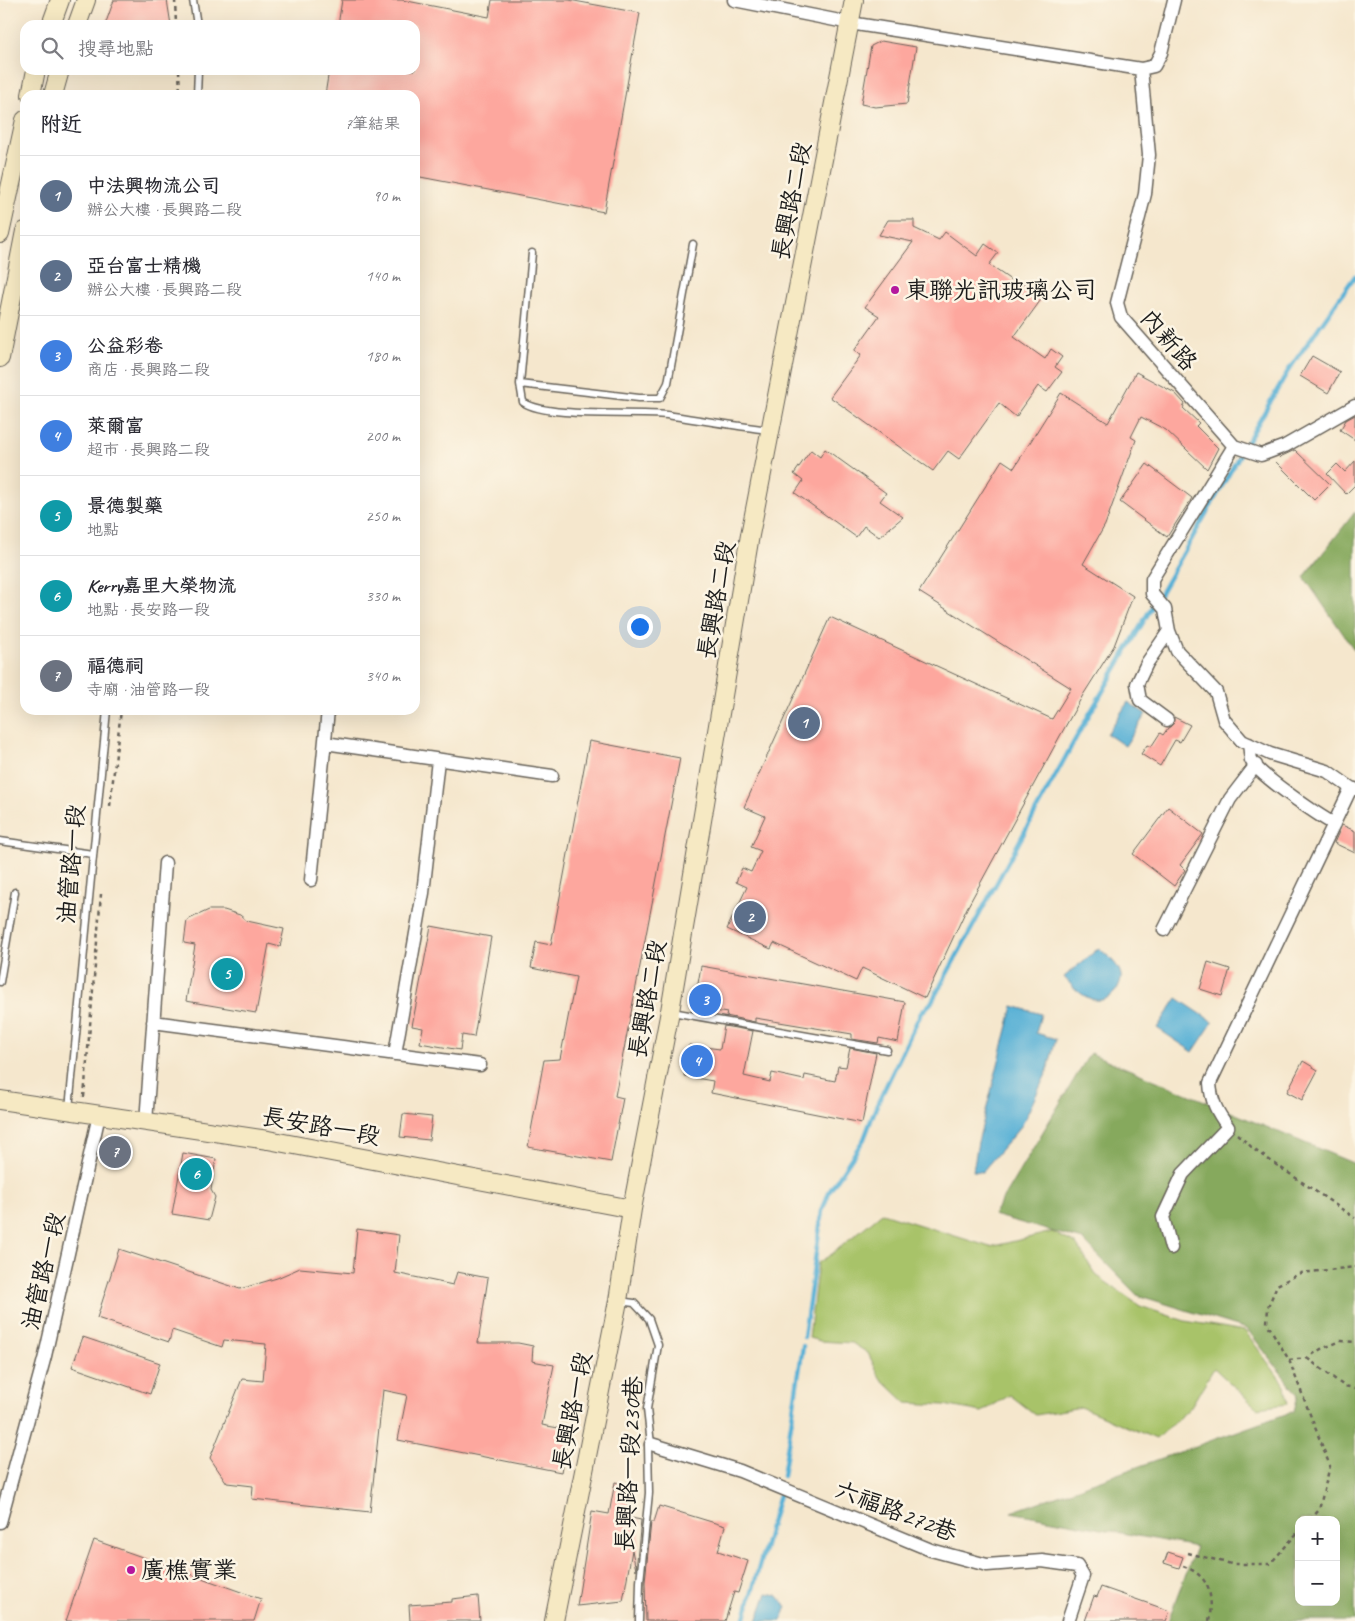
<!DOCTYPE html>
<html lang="zh-TW">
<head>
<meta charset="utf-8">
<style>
	body { margin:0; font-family:Caveat,"LXGW WenKai TC",sans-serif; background:#f7f7f7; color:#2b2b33 }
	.controls { position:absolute; right:15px; bottom:15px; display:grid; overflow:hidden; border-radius:10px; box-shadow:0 5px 20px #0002 }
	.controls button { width:45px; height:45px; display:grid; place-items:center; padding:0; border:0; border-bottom:1px solid #e1e1e2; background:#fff; color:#2b2b33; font:25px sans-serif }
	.you { position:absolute; left:639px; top:626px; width:18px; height:18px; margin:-12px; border:4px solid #fff; border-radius:50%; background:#1a73e8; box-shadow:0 0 0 8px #1a73e833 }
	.badge { display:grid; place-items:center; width:32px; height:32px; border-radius:50%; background:#b5179e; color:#fff; font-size:16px; font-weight:700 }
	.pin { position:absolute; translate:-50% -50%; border:2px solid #fff; box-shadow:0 1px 5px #0006 }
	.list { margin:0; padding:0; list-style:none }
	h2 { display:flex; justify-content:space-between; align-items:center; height:65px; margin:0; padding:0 20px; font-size:21px }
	h2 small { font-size:16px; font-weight:400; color:#7c7c81 }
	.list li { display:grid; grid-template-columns:32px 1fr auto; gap:15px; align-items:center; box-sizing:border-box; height:80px; padding:0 20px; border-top:1px solid #e1e1e2 }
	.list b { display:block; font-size:19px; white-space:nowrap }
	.list p { margin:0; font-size:16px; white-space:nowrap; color:#7c7c81 }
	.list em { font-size:16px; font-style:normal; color:#7c7c81 }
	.icon { flex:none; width:28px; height:28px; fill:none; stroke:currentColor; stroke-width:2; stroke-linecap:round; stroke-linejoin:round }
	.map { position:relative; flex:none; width:1355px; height:1621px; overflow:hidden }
	.search { position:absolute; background:#fff; box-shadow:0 5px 20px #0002; left:20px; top:20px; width:400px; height:55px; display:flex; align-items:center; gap:12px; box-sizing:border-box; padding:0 18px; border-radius:15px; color:#7c7c81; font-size:19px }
	.panel { position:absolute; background:#fff; box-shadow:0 5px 20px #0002; left:20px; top:90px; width:400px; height:625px; border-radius:15px }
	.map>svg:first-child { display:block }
	.green { fill:#a8c369; stroke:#627042 }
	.forest { fill:#86a95d; stroke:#51623c; fill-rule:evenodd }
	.water { fill:#59b1d6; stroke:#3a6679 }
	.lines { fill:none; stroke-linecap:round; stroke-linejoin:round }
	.stream { stroke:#59b1d6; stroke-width:4.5 }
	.building { fill:#fda79e }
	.lane-casing { stroke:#68635a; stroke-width:9 }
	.street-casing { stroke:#68635a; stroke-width:15 }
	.secondary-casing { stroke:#68635a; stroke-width:20 }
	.path { stroke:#68635a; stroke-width:2.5; stroke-dasharray:4 4; stroke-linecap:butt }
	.lane { stroke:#fff; stroke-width:6 }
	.street { stroke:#fff; stroke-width:12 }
	.secondary { stroke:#f6e9c3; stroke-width:18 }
	.poi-dot { fill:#b5179e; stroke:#fcf5e5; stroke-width:2 }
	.labels { text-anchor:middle; stroke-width:5; stroke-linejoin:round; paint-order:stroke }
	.street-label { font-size:24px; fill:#1c1c1c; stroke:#fcf5e5 }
	.poi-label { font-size:24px; fill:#1c1c1c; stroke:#fcf5e5; text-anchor:start }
</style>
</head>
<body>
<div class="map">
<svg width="1355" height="1621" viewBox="0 0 1355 1621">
	<rect width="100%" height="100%" fill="#fcf5e5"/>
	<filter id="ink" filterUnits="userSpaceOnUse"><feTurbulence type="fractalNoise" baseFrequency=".02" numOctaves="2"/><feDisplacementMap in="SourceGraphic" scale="10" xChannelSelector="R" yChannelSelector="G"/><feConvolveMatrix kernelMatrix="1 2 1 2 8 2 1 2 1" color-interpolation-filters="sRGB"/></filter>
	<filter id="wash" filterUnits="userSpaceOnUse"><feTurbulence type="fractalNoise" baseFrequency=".0096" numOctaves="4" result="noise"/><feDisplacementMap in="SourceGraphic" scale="20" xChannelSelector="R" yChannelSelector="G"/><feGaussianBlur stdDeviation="1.12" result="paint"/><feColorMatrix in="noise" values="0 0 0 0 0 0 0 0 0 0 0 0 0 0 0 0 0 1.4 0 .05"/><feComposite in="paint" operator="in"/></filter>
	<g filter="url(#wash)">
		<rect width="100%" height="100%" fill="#f5e7cd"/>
		<path class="green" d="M882 1213 990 1247 1052 1232 1076 1244 1096 1275 1140 1306 1185 1321 1245 1331 1285 1386 1288 1404 1257 1408 1214 1368 1190 1408 1156 1439 1081 1407 1036 1415 1010 1395 982 1412 944 1405 906 1403 880 1378 868 1353 852 1343 820 1341 809 1338 818 1263 832 1254Z"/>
		<path class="forest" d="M1355 512V651L1304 577Z
			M1090 1053 1355 1164V1621H1168L1196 1547 1011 1512 1294 1411 1298 1395 1247 1329 1137 1295 1083 1240 993 1215ZM1299 1520H1336V1602H1299Z"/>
		<path class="water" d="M1128 702 1146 714 1125 746 1107 734Z
			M1099 948C1106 955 1119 964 1121 975 1122 980 1118 988 1115 992 1097 1012 1076 991 1064 977Z
			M1177 998 1213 1022 1193 1052 1157 1028Z
			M1013 1006 1041 1014 1036 1033 1056 1039 1047 1072 1022 1125 982 1172 973 1171 978 1142Z
			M767 1593 777 1595 787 1607 781 1621H757Z"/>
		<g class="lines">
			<path class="stream" d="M1160 594 1288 371 1355 276
				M804 1337 822 1211 829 1192 864 1139 876 1107 921 1013 931 1003 1082 727 1153 605
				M783 1476 803 1346
				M744 1621 779 1495"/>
		</g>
		<g id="blocks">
			<path class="building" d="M114 0H167L171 25H105Z
				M342 0H402L489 17 492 0H569L640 13 604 212 415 176V95H325L329 70H415V25H338Z
				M881 41 916 47 907 104 875 107 861 104 871 46Z
				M888 220H914V228L939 240 945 232 977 256 985 244 998 253 989 265 1021 287 1024 283 1043 297 1014 337 1045 359 1051 349 1062 357 1055 367 1062 372 1047 392 1038 386 1016 417 999 403 959 459 948 451 933 471 830 397 861 355 854 351 879 316 865 307 913 242 879 235Z
				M1312 356 1340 372 1328 393 1300 376Z
				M1136 372 1175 393 1185 404 1183 408 1199 423 1196 426 1218 448 1207 469 1166 430 1141 417 1131 437 1136 440 1105 525 1083 564 1133 596 1114 646 1083 695 1060 736 967 908 925 998 862 968 856 981 774 943 771 949 727 929 747 887 736 882 742 868 751 872 761 851 751 847 765 816 744 807 830 617 1052 719 1071 688 919 592 1002 460 1014 468 1061 393 1108 423Z
				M1355 415V440L1340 430 1346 420Z
				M825 449 886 493 880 501 903 517 879 537 864 526 856 537 795 493 803 481 794 474 811 450 820 457Z
				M1295 450 1330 484 1314 500 1276 462 1282 456Z
				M1355 461V485L1346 494 1327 474 1337 464 1345 472Z
				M1147 464 1192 498 1167 537 1120 502Z
				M1174 717 1190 725 1180 742 1175 740 1160 766 1141 754 1147 745 1151 747 1160 733 1163 735 1168 728 1173 725Z
				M589 741 680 758 615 1096 623 1098 611 1162 528 1147 544 1060 560 1059 576 977 531 968 536 942 551 945Z
				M1168 807 1203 834 1180 865 1185 870 1174 886 1133 854Z
				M1342 825 1355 831V853L1334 843Z
				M209 910H224L240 915 247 921 284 929 280 947 269 944 256 1013 186 1001 195 945 184 943 187 920Z
				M431 926 491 937 474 1037 462 1035 460 1050 420 1043 423 1028 412 1026Z
				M1208 962 1230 969 1222 996 1200 989Z
				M701 966 905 1002 898 1042 879 1038 878 1043 852 1039V1034L755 1018V1022L726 1016 727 1013 694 1007Z
				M724 1026 753 1031 744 1076 770 1082 772 1073 804 1080 805 1075 835 1081 838 1066 846 1067 850 1048 876 1053 862 1123 711 1093 713 1081 684 1076 689 1045 720 1049Z
				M1303 1061 1318 1070 1302 1100 1287 1092Z
				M403 1114 432 1117 429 1140 400 1137Z
				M110 1141 123 1144 120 1162 107 1160Z
				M183 1153 216 1159 211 1190 215 1197 209 1220 172 1214Z
				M357 1229 399 1235 395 1273 453 1285 457 1272 488 1278 478 1343H518L533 1346 532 1361 554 1365 542 1425 569 1430 561 1472 398 1440 407 1395 383 1390 370 1512 252 1499 253 1486 227 1483 210 1458 242 1379 263 1381 266 1344 224 1340 222 1347 172 1330 169 1342 97 1318 119 1249 240 1289 277 1278 300 1268 353 1273Z
				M83 1337 160 1363 150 1394 72 1367Z
				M615 1482 632 1486 626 1517 641 1520 636 1570 632 1550 623 1601 577 1606 592 1511 609 1514Z
				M659 1506 725 1526 718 1551 748 1561 738 1593 734 1592 725 1621H646L645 1582 651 1522H654Z
				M94 1540 261 1599 254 1621H66Z
				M1168 1552 1183 1557 1179 1568 1164 1563Z
				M1101 1587 1170 1611 1166 1621H1085L1094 1596 1097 1597Z
				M478 1596 480 1621H410L409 1605 452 1602V1599Z"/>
		</g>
	</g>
	<g filter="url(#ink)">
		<use href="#blocks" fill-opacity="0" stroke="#68635a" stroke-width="1"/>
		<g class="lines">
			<defs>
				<path id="lane" d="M193 0 197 25
					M197 95 198 70
					M532 253 520 384 523 402C548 419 633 411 667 415 701 420 735 426 770 430
					M520 384 639 398H660L668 383 693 244
					M0 841 93 854
					M0 982 15 892
					M672 1012 887 1050
					M69 1109 107 710
					M619 1301 634 1303 649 1319 658 1345 647 1409 651 1444 648 1445 649 1493 640 1582 639 1621"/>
				<path id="street" d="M734 0 850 23 1141 69 1149 155 1145 194 1117 303 1121 317 1234 446 1152 579V594L1165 609 1169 631 1177 651 1216 692 1224 720 1242 741 1270 754 1327 771 1351 788 1355 789
					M1141 69 1154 66 1161 53 1174 0
					M1234 446 1261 455 1285 446 1355 406
					M1167 720 1140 700 1137 684 1147 663 1169 631
					M325 743 552 776
					M1249 744C1250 749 1250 755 1251 760 1257 774 1318 815 1334 824
					M311 880 328 710
					M1164 930 1230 799 1256 765
					M153 1022 480 1065
					M395 1054 423 893 438 760
					M146 1122 165 863
					M1171 1248 1163 1217 1183 1174 1228 1127C1217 1112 1211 1101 1210 1083L1351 788
					M651 1444 740 1471 931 1550 987 1565 1042 1561 1077 1566 1083 1576 1068 1621
					M0 1522 45 1356 99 1115"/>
				<path id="secondary" d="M51 25 60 0
					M77 25 86 0
					M31 95 36 70
					M53 95 60 70
					M0 234 25 120
					M0 358 25 231
					M0 1100 268 1140 632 1209
					M554 1621 618 1301 632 1209 670 1011 750 535 854 0"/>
			</defs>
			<use href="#lane" class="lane-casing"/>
			<use href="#street" class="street-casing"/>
			<use href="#secondary" class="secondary-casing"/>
			<path class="path" d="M175 0 176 25
				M179 70 180 95
				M110 806 121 710
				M84 1097 101 894
				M1237 1134 1256 1151 1355 1218
				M1307 1358 1344 1386 1355 1388
				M1289 1360 1307 1358 1321 1349 1341 1341 1355 1342
				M1310 1520 1319 1510 1330 1466 1289 1360 1267 1323 1268 1307 1277 1285 1301 1273 1355 1267
				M1188 1553 1232 1564H1270L1299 1531
				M1183 1566C1209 1575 1214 1595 1209 1621"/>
			<use href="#lane" class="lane"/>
			<use href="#street" class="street"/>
			<use href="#secondary" class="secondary"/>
		</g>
	</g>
	<g class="poi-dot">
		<circle cx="895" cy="290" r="5"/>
		<circle cx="131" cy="1570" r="5"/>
	</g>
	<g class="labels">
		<g class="street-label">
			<text transform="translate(791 201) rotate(-79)" y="8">長興路二段</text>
			<text transform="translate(1169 340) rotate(49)" y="8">內新路</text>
			<text transform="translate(716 600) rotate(-80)" y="8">長興路二段</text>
			<text transform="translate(71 864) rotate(-85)" y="8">油管路一段</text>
			<text transform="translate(647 999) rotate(-80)" y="8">長興路二段</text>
			<text transform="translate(321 1126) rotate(10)" y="8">長安路一段</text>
			<text transform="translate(43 1271) rotate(-77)" y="8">油管路一段</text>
			<text transform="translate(572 1411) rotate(-79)" y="8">長興路一段</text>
			<text transform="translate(629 1464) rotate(-87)" y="8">長興路一段230巷</text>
			<text transform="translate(896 1511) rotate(21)" y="8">六福路272巷</text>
		</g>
		<g class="poi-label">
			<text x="905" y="298">東聯光訊玻璃公司</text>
			<text x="141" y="1578">廣樵實業</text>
		</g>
	</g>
</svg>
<div class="controls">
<button>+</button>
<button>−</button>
</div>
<div class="you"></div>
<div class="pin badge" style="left:804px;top:723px;background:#5c6f8a">1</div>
<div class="pin badge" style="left:750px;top:917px;background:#5c6f8a">2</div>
<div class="pin badge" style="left:705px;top:1000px;background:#3f7fe0">3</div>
<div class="pin badge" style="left:697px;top:1061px;background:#3f7fe0">4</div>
<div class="pin badge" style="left:227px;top:974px;background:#0f9aa8">5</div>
<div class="pin badge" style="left:196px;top:1174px;background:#0f9aa8">6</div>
<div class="pin badge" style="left:115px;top:1152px;background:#6b7280">7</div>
<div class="search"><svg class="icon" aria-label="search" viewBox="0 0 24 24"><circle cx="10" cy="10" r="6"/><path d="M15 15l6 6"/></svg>搜尋地點</div>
<section class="panel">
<h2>附近<small>7筆結果</small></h2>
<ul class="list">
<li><span class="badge" style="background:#5c6f8a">1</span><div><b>中法興物流公司</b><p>辦公大樓 · 長興路二段</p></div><em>90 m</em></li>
<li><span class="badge" style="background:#5c6f8a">2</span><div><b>亞台富士精機</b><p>辦公大樓 · 長興路二段</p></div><em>140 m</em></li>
<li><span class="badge" style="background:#3f7fe0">3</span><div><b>公益彩卷</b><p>商店 · 長興路二段</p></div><em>180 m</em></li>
<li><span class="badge" style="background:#3f7fe0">4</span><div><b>萊爾富</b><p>超市 · 長興路二段</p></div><em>200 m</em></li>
<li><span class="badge" style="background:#0f9aa8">5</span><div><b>景德製藥</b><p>地點</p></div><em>250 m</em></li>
<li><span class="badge" style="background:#0f9aa8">6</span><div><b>Kerry嘉里大榮物流</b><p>地點 · 長安路一段</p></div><em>330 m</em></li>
<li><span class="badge" style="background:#6b7280">7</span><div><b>福德祠</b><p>寺廟 · 油管路一段</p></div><em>340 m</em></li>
</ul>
</section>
</div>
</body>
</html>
